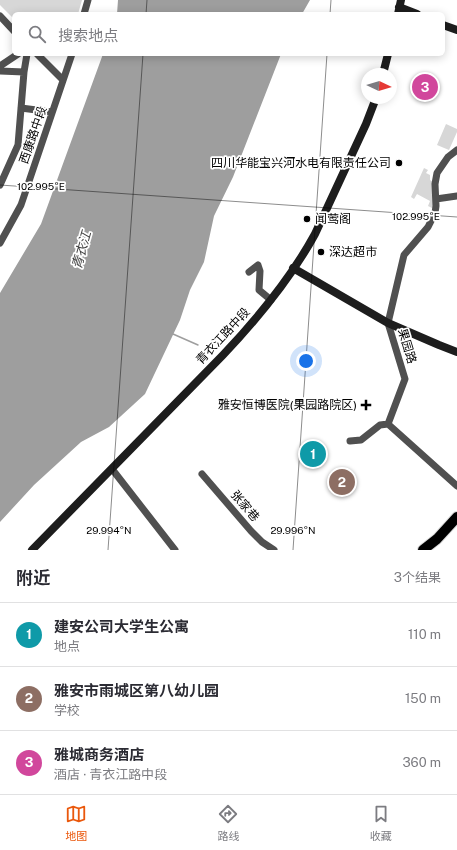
<!DOCTYPE html>
<html lang="zh">
<head>
<meta charset="utf-8">
<style>
	body { margin:0; font-family:"Public Sans","Noto Sans SC",sans-serif; background:#f7f7f7; color:#2b2b33 }
	.compass { position:absolute; left:361px; top:68px; width:36px; height:36px; border-radius:50%; background:#fff; box-shadow:0 2px 10px #0003; rotate:94deg }
	.you { position:absolute; left:306px; top:361px; width:14px; height:14px; margin:-10px; border:3px solid #fff; border-radius:50%; background:#1a73e8; box-shadow:0 0 0 6px #1a73e833 }
	.badge { display:grid; place-items:center; width:26px; height:26px; border-radius:50%; background:#ea580c; color:#fff; font-size:13px; font-weight:700 }
	.pin { position:absolute; translate:-50% -50%; border:2px solid #fff; box-shadow:0 1px 4px #0006 }
	.list { margin:0; padding:0; list-style:none }
	h2 { display:flex; justify-content:space-between; align-items:center; height:52px; margin:0; padding:0 16px; font-size:17px }
	h2 small { font-size:13px; font-weight:400; color:#7c7c81 }
	.list li { display:grid; grid-template-columns:26px 1fr auto; gap:12px; align-items:center; box-sizing:border-box; height:64px; padding:0 16px; border-top:1px solid #e1e1e2 }
	.list b { display:block; font-size:15px; white-space:nowrap }
	.list p { margin:0; font-size:13px; white-space:nowrap; color:#7c7c81 }
	.list em { font-size:13px; font-style:normal; color:#7c7c81 }
	.icon { flex:none; width:22px; height:22px; fill:none; stroke:currentColor; stroke-width:2; stroke-linecap:round; stroke-linejoin:round }
	.map { position:relative; flex:none; width:457px; height:550px; overflow:hidden }
	.search { position:absolute; background:#fff; box-shadow:0 2px 10px #0003; left:12px; right:12px; top:12px; height:44px; display:flex; align-items:center; gap:10px; box-sizing:border-box; padding:0 14px; border-radius:6px; color:#7c7c81; font-size:15px }
	.sheet { height:244px; background:#fff }
	nav { display:flex; justify-content:space-around; align-items:center; box-sizing:border-box; height:56px; border-top:1px solid #e1e1e2; background:#fff; font-size:11px; color:#7c7c81 }
	nav a { display:grid; justify-items:center; gap:2px }
	nav .on { color:#ea580c }
	.map>svg:first-child { display:block }
	.green { fill:#d7d7d7 }
	.water { fill:#9e9e9e }
	.lines { fill:none; stroke-linecap:round; stroke-linejoin:round }
	.stream { stroke:#9e9e9e; stroke-width:1.5 }
	.primary-casing { stroke:#dbdbdb; stroke-width:12 }
	.street { stroke:#505050; stroke-width:7 }
	.secondary { stroke:#1d1d1d; stroke-width:8 }
	.primary { stroke:#000; stroke-width:10 }
	.ticks { fill:none; stroke:#000; stroke-width:1; stroke-opacity:0.45 }
	.poi-dot { fill:#000; stroke:#fff; stroke-width:1.5 }
	.labels { text-anchor:middle; stroke-width:3.5; stroke-linejoin:round; paint-order:stroke }
	.street-label { font-size:12px; fill:#000; stroke:#fff }
	.poi-label { font-size:12px; fill:#000; stroke:#fff; text-anchor:end }
	.water-label { font-size:13px; font-style:italic; fill:#3f3f3f; stroke:#fff }
	.ticks-label { font-size:10px; text-anchor:middle; fill:#000; stroke:#fff; stroke-width:3.5; stroke-linejoin:round; paint-order:stroke }
</style>
</head>
<body>
<div class="map">
<svg width="457" height="550" viewBox="0 0 457 550">
	<rect width="100%" height="100%" fill="#fff"/>
	<path class="green" d="M0 0H82L78 14H14V19L0 5Z
		M446 124 457 129V132L449 150 437 145Z
		M424 168 428 170 426 173 430 175V180L433 182 435 206 432 208 428 206 430 201 417 194 414 199 411 197Z"/>
	<path class="water" d="M118 0H310L302 14H117Z
		M103 54H281L233 177 214 216 204 262 190 290 180 320 145 394 109 427 81 442 69 453 34 485 0 522V293L41 224Z"/>
	<g class="lines">
		<path class="stream" d="M173 334 198 345"/>
		<defs>
			<path id="primary" d="M423 550 437 539 457 517"/>
		</defs>
		<use href="#primary" class="primary-casing"/>
		<path class="street" d="M84 14 88 0
			M0 16 14 31
			M37 54 63 80
			M0 66 18 54
			M0 71 24 72
			M21 108 52 112
			M0 185 18 145 24 72 27 54
			M436 199 457 196
			M0 243 21 205 72 54
			M249 272 258 265 260 271 259 290 271 300
			M388 424 405 379 388 323 404 255 428 227 435 213 436 206 435 184 437 173 448 157 457 150
			M388 424 457 486
			M350 441 361 440 380 425 388 424
			M112 469 175 550
			M202 474 251 531 262 542 274 550"/>
		<path class="secondary" d="M399 7 417 14
			M398 14 401 0
			M443 25 457 30
			M383 74 388 54
			M293 268 388 323 439 345 457 352
			M32 550 223 355C258 318 291 278 315 234L366 124 376 98"/>
		<use href="#primary" class="primary"/>
	</g>
	<path class="ticks" d="M146 14 147 0M330 14 331 0M0 185 457 217M108 550 143 54M293 550 327 54"/>
	<g class="poi-dot">
		<circle cx="399" cy="163" r="4"/>
		<circle cx="307" cy="219" r="4"/>
		<circle cx="321" cy="252" r="4"/>
		<path d="M364 399h4v4h4v4h-4v4h-4v-4h-4v-4h4z"/>
	</g>
	<g class="labels">
		<g class="street-label">
			<text transform="translate(33 135) rotate(-71)" y="4">西康路中段</text>
			<text transform="translate(223 336) rotate(-47)" y="4">青衣江路中段</text>
			<text transform="translate(407 346) rotate(73)" y="4">果园路</text>
			<text transform="translate(245 506) rotate(49)" y="4">张家巷</text>
		</g>
		<g class="poi-label">
			<text x="391" y="167">四川华能宝兴河水电有限责任公司</text>
			<text x="315" y="223" text-anchor="start">闻莺阁</text>
			<text x="329" y="256" text-anchor="start">深达超市</text>
			<text x="357" y="409">雅安恒博医院(果园路院区)</text>
		</g>
		<g class="water-label">
			<text transform="translate(81 250) rotate(-74)" y="5">青衣江</text>
		</g>
	</g>
	<g class="ticks-label">
		<text x="41" y="190">102.995°E</text>
		<text x="416" y="220">102.995°E</text>
		<text x="109" y="534">29.994°N</text>
		<text x="293" y="534">29.996°N</text>
	</g>
</svg>
<svg class="compass" viewBox="-18 -18 36 36"><path d="M0-13l5 13h-10z" fill="#e53935"/><path d="M0 13l5-13h-10z" fill="#7c7c81"/></svg>
<div class="you"></div>
<div class="pin badge" style="left:313px;top:454px;background:#0f9aa8">1</div>
<div class="pin badge" style="left:342px;top:482px;background:#8d6e63">2</div>
<div class="pin badge" style="left:425px;top:87px;background:#d1479c">3</div>
<div class="search"><svg class="icon" aria-label="search" viewBox="0 0 24 24"><circle cx="10" cy="10" r="6"/><path d="M15 15l6 6"/></svg>搜索地点</div>
</div>
<section class="sheet">
<h2>附近<small>3个结果</small></h2>
<ul class="list">
<li><span class="badge" style="background:#0f9aa8">1</span><div><b>建安公司大学生公寓</b><p>地点</p></div><em>110 m</em></li>
<li><span class="badge" style="background:#8d6e63">2</span><div><b>雅安市雨城区第八幼儿园</b><p>学校</p></div><em>150 m</em></li>
<li><span class="badge" style="background:#d1479c">3</span><div><b>雅城商务酒店</b><p>酒店 · 青衣江路中段</p></div><em>360 m</em></li>
</ul>
</section>
<nav>
<a class="on"><svg class="icon" aria-label="map" viewBox="0 0 24 24"><path d="M3 6l6-2 6 2 6-2v14l-6 2-6-2-6 2zM9 4v14M15 6v14"/></svg>地图</a>
<a><svg class="icon" aria-label="directions" viewBox="0 0 24 24"><path d="M12 3l9 9-9 9-9-9zM9 14v-3h6M13 9l2 2-2 2"/></svg>路线</a>
<a><svg class="icon" aria-label="saved" viewBox="0 0 24 24"><path d="M7 4h10v16l-5-4-5 4z"/></svg>收藏</a>
</nav>
</body>
</html>
